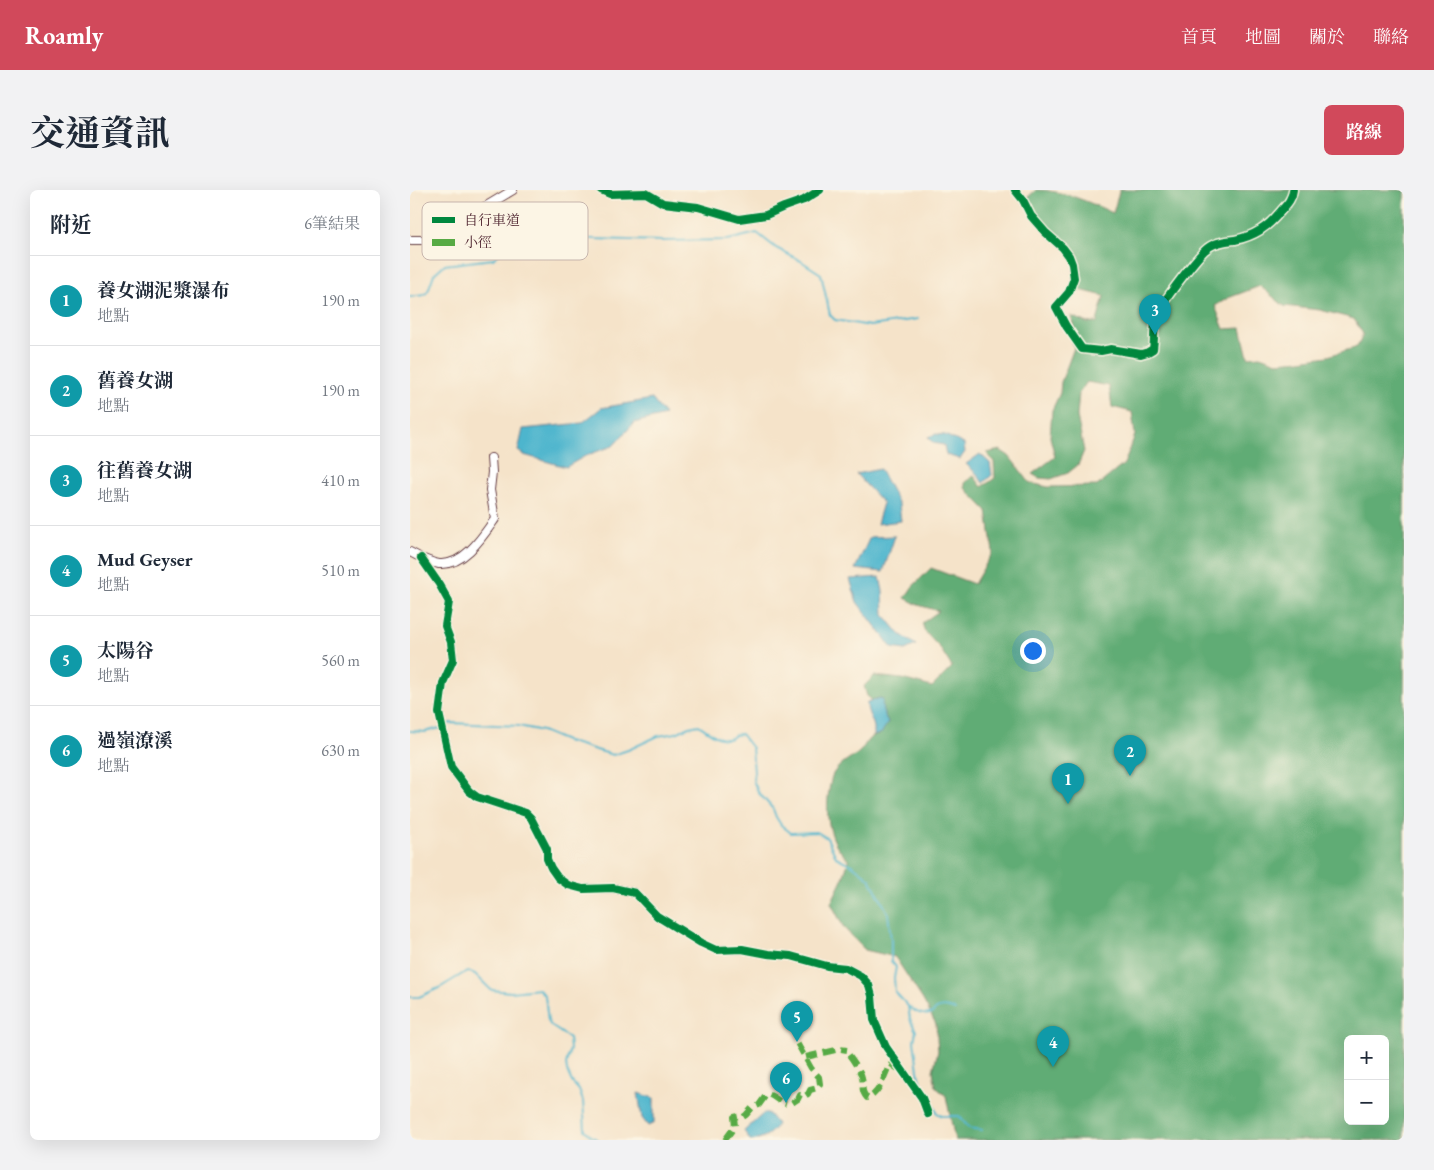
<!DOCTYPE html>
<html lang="zh-TW">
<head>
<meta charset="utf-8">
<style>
	body { margin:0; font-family:"EB Garamond","Noto Serif TC",serif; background:#f2f2f3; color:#1f2937 }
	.controls { position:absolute; right:15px; bottom:15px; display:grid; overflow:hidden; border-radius:8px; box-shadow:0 5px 20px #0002 }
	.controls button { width:45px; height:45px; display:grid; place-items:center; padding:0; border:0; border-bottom:1px solid #e0e1e3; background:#fff; color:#1f2937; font:25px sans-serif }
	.you { position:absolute; left:622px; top:460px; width:18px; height:18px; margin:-12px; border:4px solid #fff; border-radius:50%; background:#1a73e8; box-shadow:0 0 0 8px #1a73e833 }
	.badge { display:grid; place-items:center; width:32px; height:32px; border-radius:50%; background:#d1495b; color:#fff; font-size:16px; font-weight:700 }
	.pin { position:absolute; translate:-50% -41px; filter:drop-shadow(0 1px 2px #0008) }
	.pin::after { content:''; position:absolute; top:26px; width:18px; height:15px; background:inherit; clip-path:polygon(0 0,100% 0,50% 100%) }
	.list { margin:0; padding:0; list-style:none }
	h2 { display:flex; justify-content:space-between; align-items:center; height:65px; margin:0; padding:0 20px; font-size:21px }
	h2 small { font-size:16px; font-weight:400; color:#747a83 }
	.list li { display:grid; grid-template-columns:32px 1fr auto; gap:15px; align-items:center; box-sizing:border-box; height:90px; padding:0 20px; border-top:1px solid #e0e1e3 }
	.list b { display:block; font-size:19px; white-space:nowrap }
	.list p { margin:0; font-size:16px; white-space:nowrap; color:#747a83 }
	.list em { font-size:16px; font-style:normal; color:#747a83 }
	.map { position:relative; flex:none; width:994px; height:950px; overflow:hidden; border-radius:8px }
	header { display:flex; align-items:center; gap:30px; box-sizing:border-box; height:70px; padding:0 25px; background:#d1495b; color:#fff }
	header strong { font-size:24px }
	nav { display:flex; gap:28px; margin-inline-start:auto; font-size:18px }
	.intro { display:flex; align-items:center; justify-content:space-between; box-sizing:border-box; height:120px; padding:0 30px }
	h1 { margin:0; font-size:35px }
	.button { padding:12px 22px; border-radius:8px; background:#d1495b; color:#fff; font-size:18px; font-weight:700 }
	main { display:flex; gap:30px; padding:0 30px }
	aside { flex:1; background:#fff; border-radius:8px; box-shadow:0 5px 20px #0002 }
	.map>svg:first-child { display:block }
	.forest { fill:#61ac75; stroke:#566650; fill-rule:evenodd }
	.water { fill:#4eb5cd; stroke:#4c6a7c }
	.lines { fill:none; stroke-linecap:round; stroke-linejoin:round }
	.stream { stroke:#4eb5cd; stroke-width:2 }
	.minor-casing { stroke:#643c43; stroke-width:10 }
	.minor { stroke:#fff; stroke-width:8 }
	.quiet { stroke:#57aa44; stroke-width:6; stroke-dasharray:12 6; stroke-linecap:butt }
	.cycleway-casing { stroke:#fcf5e5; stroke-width:11 }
	.cycleway { stroke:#00873e; stroke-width:8 }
	.key { fill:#fcf5e5; stroke:#c7b5ad; stroke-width:1 }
	.key-label { font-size:14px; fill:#4a1f2b }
</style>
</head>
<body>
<header>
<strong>Roamly</strong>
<nav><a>首頁</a><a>地圖</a><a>關於</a><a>聯絡</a></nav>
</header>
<div class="intro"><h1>交通資訊</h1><a class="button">路線</a></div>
<main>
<aside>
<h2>附近<small>6筆結果</small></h2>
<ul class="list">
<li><span class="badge" style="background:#0f9aa8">1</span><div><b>養女湖泥漿瀑布</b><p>地點</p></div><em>190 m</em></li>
<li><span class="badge" style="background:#0f9aa8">2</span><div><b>舊養女湖</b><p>地點</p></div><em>190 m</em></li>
<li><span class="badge" style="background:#0f9aa8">3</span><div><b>往舊養女湖</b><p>地點</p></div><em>410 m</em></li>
<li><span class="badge" style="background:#0f9aa8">4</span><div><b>Mud Geyser</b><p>地點</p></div><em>510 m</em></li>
<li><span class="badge" style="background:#0f9aa8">5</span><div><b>太陽谷</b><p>地點</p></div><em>560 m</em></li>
<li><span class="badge" style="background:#0f9aa8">6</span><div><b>過嶺潦溪</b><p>地點</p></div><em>630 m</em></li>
</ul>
</aside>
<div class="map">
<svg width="994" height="950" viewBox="0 0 994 950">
	<rect width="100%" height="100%" fill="#fcf5e5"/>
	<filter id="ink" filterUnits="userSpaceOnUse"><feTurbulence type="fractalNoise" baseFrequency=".02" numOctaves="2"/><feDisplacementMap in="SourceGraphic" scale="10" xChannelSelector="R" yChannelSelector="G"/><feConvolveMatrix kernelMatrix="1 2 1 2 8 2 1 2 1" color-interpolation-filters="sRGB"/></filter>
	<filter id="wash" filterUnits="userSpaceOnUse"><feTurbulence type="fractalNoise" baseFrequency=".0096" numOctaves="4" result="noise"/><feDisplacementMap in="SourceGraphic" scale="20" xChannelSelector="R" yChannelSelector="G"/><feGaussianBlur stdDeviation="1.12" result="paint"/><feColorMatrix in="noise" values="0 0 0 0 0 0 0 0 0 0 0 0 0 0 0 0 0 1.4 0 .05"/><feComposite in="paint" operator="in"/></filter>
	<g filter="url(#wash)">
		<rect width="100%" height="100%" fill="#f5e3c9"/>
		<path class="forest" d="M626 0C653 0 679 12 703 23L709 2V0H994V950H545L536 906 526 897 523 881 528 861 526 834 513 810 485 767 455 760 434 738 421 713 433 688 439 670C418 653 414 621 420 595 421 592 421 587 423 584 426 579 432 573 437 570 440 567 444 567 447 564 457 557 454 547 469 545L478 532 473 522 470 508 462 510 457 506 454 496 464 486 492 489 522 497 542 477 530 458 515 442 512 433 529 421 508 415 495 408 503 396 521 378 564 394 583 362 577 321 555 298V292L564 286 572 297 585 288 584 272 577 263 590 260 599 266 620 293 638 297 687 296 714 274 725 245 722 222 702 217 699 196 677 192 669 203 667 226 674 261 668 275 658 283 641 289 629 288 622 284 645 267 640 247 642 220 650 203 651 192 664 158 661 148 665 137 661 126 677 133 687 132 694 106 666 99 668 88 666 70 661 60 645 46 626 26 618 7ZM850 96 874 116 910 120 944 129 953 144 947 157 918 166 890 170 867 172 850 166 838 167 831 138 814 139 805 116 818 108ZM938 849H975V931H938Z"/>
		<path class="water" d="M242 209 255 225 224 233 203 256 177 265 156 277 114 265 108 261 113 239 172 233 191 218Z
			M526 244 535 245 554 254 555 262 550 269 536 265 534 255 523 253 518 247Z
			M570 264 580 273 582 285 573 293 567 284 556 274Z
			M470 279 489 314 491 331 467 334 473 313 446 284Z
			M485 346 473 382 445 379 460 347Z
			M470 387 473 401 474 425 490 444 506 455 495 460 482 458 447 412 440 389Z
			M470 508 473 509C471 519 474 524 478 532 477 537 473 538 472 543L464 546C464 543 464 540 464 537 462 528 456 522 457 512Z
			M228 903 244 908V933L238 936 232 928Z
			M354 923 359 924 367 934C363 944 350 950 340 950L334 941Z"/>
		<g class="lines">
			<path class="stream" d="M0 107 14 105 18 101 24 84 34 75 83 69 102 51 151 48 252 51 318 50 347 43 366 58 391 71 411 84 420 125 425 130 460 136 508 129
				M34 536 41 533 109 536 132 541 156 551 203 565 218 560 248 546 266 543 279 537 289 535C299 542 315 556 325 545L331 544 342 558 344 582 343 590 348 602 363 619 366 627 371 635 381 643 407 642 417 648 426 667 442 675 460 689 478 723 481 750V771L486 777 484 788 485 802 498 816 500 829 506 841 504 851 509 888 527 923 532 926H549L559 938 572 940
				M0 541 15 542 30 538
				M0 807H9L31 797 54 783 60 782 65 784 81 800 101 802 129 799 135 806 138 831 141 836 159 848 160 859 156 874 157 881 162 892 169 900 173 911 175 940 180 945 189 950
				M499 817C506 822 514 827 522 823 527 820 523 820 529 818 534 816 540 818 545 820"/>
		</g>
	</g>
	<g filter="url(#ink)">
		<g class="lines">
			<defs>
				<path id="minor" d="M191 0 200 4 236 3 253 13 288 17 329 29 356 25 374 17 394 10 410 0
					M605 0 613 10 621 26 635 42 653 58 659 66 662 74 664 88 659 102 646 117 656 136 672 159 691 161 701 159 731 164 738 162 743 159C745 147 743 135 747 124 751 114 790 62 799 57 806 52 816 51 825 50 844 46 857 38 870 22 876 15 882 10 883 0
					M0 50H30L46 40 73 18 103 0
					M0 362C9 367 19 372 29 374 54 376 73 346 85 329L80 300 82 282 81 268
					M11 368 29 394 39 412 35 436 41 452 43 470 33 493 29 523 41 577 59 601 67 607 116 623 121 628 137 659V669L141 678 148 688 158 695 173 699 203 698 225 703 247 726 291 753 306 760 332 759 358 764 381 766 417 776 436 778 451 786 459 795 462 806 464 830 476 857 512 908 518 924"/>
			</defs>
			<use href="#minor" class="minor-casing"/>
			<use href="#minor" class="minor"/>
			<path class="quiet" d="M439 865C443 870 448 878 451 884 455 894 449 899 457 908 469 905 474 887 479 876L481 874 488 879
				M396 867 430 859 437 860
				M382 913 388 909 390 905 395 906 398 904 400 900 407 898 410 894 409 887 401 878 387 853
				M315 950 325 936 324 927 329 926 333 927 336 925 342 918 349 915 357 904C365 906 368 912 376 914"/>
			<defs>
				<path id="cycleway" d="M191 0 200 4 236 3 253 13 288 17 329 29 356 25 374 17 394 10 410 0
					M605 0 613 10 621 26 635 42 653 58 659 66 662 74 664 88 659 102 646 117 656 136 672 159 691 161 701 159 731 164 738 162 743 159C745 147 743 135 747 124 751 114 790 62 799 57 806 52 816 51 825 50 844 46 857 38 870 22 876 15 882 10 883 0
					M11 368 29 394 39 412 35 436 41 452 43 470 33 493 29 523 41 577 59 601 67 607 116 623 121 628 137 659V669L141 678 148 688 158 695 173 699 203 698 225 703 247 726 291 753 306 760 332 759 358 764 381 766 417 776 436 778 451 786 459 795 462 806 464 830 476 857 512 908 518 924"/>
			</defs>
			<use href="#cycleway" class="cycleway-casing"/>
			<use href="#cycleway" class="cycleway"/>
		</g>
	</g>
	<rect x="12" y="12" width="166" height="58" rx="8" class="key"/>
	<rect x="22" y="27" width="23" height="6" fill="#00873e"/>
	<rect x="22" y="49" width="23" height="7" fill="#57aa44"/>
	<g class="key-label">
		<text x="54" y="35">自行車道</text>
		<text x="54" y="57">小徑</text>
	</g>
</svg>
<div class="controls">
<button>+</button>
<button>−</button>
</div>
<div class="you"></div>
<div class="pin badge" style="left:658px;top:614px;background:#0f9aa8">1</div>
<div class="pin badge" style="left:720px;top:586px;background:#0f9aa8">2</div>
<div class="pin badge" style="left:745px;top:145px;background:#0f9aa8">3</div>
<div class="pin badge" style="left:643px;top:877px;background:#0f9aa8">4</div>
<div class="pin badge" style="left:387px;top:852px;background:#0f9aa8">5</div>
<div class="pin badge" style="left:376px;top:913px;background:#0f9aa8">6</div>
</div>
</main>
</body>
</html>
